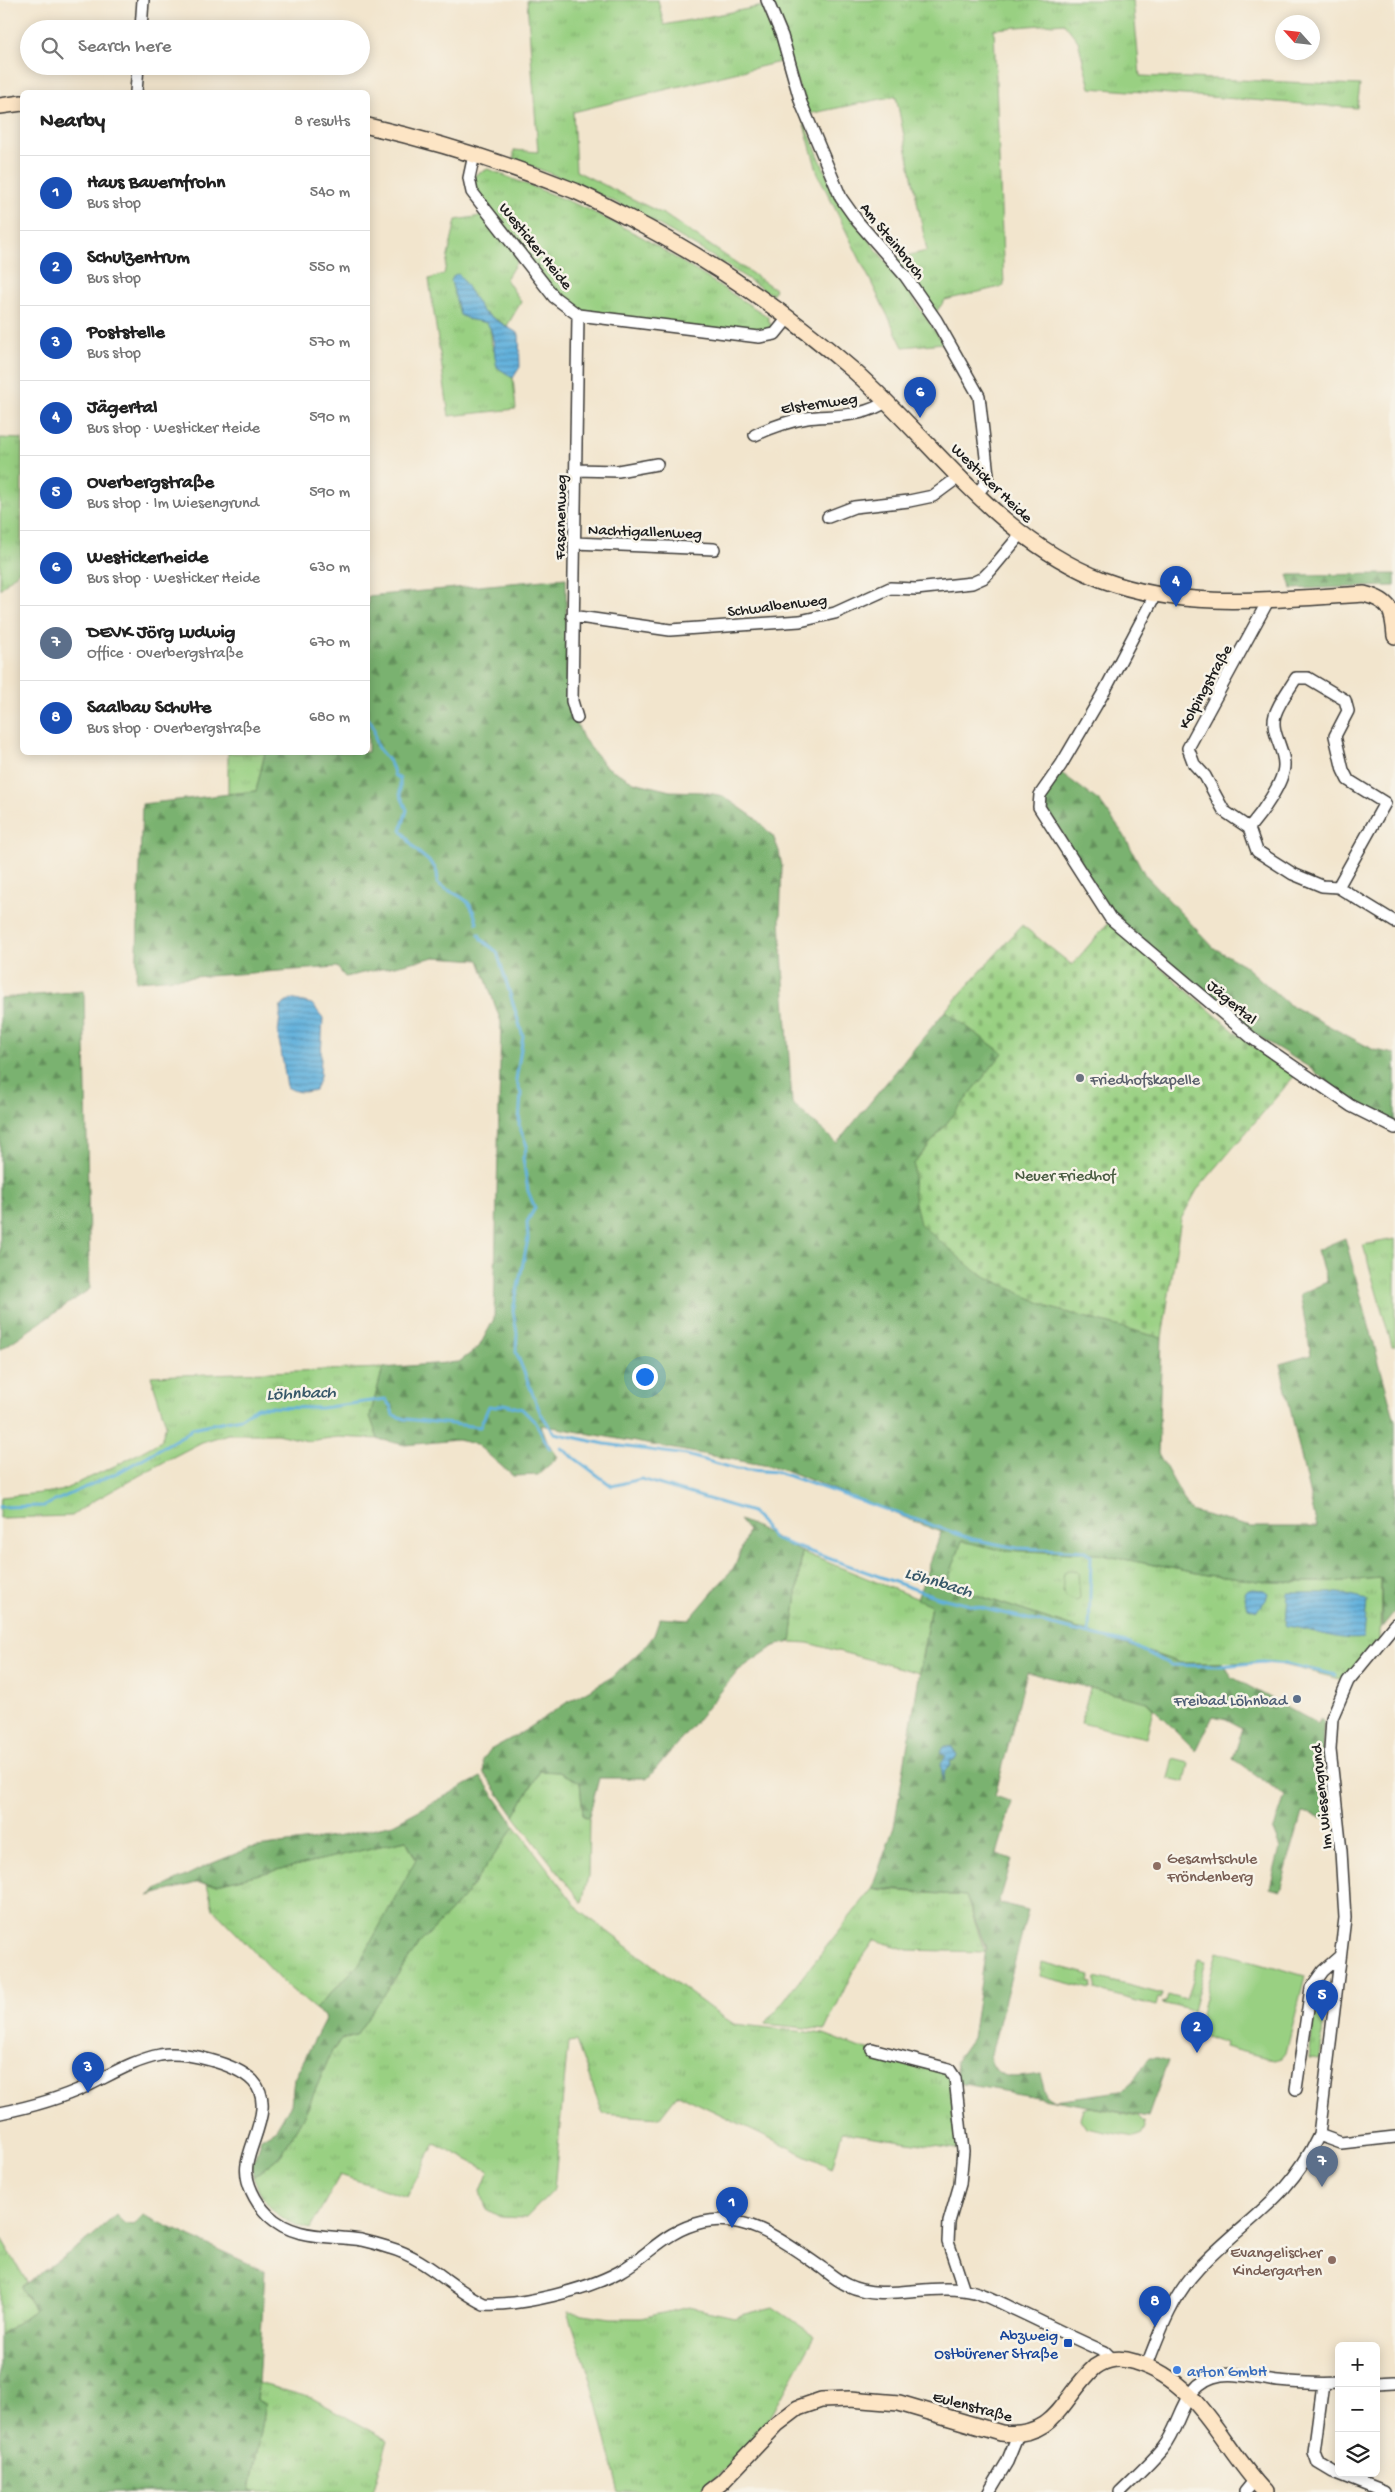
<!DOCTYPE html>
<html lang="en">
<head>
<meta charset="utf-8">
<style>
	body { margin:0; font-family:"Gochi Hand",sans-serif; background:#f6f6f6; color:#222 }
	.controls { position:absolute; right:15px; bottom:15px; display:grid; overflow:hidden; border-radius:8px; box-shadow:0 2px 12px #0003 }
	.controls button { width:45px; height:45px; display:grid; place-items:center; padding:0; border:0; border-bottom:1px solid #e0e0e0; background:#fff; color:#222; font:25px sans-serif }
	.compass { position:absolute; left:1275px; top:15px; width:45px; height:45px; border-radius:50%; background:#fff; box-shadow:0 2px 12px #0003; rotate:297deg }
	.you { position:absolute; left:644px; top:1376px; width:18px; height:18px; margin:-12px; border:4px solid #fff; border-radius:50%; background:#1a73e8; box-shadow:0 0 0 8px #1a73e833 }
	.badge { display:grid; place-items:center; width:32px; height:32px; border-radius:50%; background:#c8321e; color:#fff; font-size:16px; font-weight:700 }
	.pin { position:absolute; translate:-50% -41px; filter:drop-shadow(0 1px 2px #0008) }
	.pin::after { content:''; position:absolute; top:26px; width:18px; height:15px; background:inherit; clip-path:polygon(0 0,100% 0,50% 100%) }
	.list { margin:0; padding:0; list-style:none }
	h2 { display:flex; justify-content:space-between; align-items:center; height:65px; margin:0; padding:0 20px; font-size:21px }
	h2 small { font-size:16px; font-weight:400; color:#767676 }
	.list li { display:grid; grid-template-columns:32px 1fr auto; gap:15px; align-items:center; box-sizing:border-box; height:75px; padding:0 20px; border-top:1px solid #e0e0e0 }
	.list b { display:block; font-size:19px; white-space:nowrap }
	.list p { margin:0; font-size:16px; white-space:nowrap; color:#767676 }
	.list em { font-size:16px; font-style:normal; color:#767676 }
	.icon { flex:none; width:28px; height:28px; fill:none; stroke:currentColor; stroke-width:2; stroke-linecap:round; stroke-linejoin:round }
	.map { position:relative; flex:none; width:1395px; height:2492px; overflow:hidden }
	.search { position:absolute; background:#fff; box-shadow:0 2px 12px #0003; left:20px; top:20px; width:350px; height:55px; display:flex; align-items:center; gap:12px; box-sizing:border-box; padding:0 18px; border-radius:28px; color:#767676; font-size:19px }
	.panel { position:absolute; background:#fff; box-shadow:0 2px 12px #0003; left:20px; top:90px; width:350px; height:665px; border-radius:8px }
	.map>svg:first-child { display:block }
	.grass { fill:url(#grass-tufts); stroke:#5a764f }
	.forest { fill:url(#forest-firs); stroke:#4b6746 }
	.cemetery { fill:url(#cemetery-stones); stroke:#5a764f }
	.pitch { fill:#99d082; stroke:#5a764f }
	.water { fill:url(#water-rules); stroke:#3f667c }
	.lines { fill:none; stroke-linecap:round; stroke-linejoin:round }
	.stream { stroke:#62b1dc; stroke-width:3 }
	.street-casing { stroke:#3c3a37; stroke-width:14 }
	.secondary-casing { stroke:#3c3a37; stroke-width:18 }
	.street { stroke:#fff; stroke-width:11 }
	.secondary { stroke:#fde5c5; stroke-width:15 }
	.worship-dot { fill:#6b7280; stroke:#f7f3e8; stroke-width:2 }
	.service-dot { fill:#5c6f8a; stroke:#f7f3e8; stroke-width:2 }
	.education-dot { fill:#8d6e63; stroke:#f7f3e8; stroke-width:2 }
	.transit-dot { fill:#1a4fb4; stroke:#f7f3e8; stroke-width:2 }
	.shop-dot { fill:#3f7fe0; stroke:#f7f3e8; stroke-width:2 }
	.labels { text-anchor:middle; stroke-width:5; stroke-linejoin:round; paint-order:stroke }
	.street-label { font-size:16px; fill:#1c1c1c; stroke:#f7f3e8 }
	.worship-label { font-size:16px; fill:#5b616d; stroke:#f7f3e8; text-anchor:start }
	.park-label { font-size:16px; fill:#485b40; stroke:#f7f3e8 }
	.service-label { font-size:16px; fill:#4e5e75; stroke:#f7f3e8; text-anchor:end }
	.education-label { font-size:16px; fill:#785e54; stroke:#f7f3e8; text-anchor:start }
	.transit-label { font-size:16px; fill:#164399; stroke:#f7f3e8; text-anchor:end }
	.shop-label { font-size:16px; fill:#366cbe; stroke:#f7f3e8; text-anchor:start }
	.water-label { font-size:18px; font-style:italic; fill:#385869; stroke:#f7f3e8 }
</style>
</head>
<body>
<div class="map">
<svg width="1395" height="2492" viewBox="0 0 1395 2492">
	<defs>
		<pattern id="grass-tufts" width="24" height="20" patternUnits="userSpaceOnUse" patternTransform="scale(1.25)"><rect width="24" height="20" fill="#99d082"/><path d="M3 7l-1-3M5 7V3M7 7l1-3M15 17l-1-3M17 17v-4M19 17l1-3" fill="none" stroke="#83b270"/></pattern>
		<pattern id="forest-firs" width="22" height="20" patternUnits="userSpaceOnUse" patternTransform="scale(1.25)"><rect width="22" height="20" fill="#7ab270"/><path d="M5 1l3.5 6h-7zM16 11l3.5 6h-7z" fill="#63905b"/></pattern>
		<pattern id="cemetery-stones" width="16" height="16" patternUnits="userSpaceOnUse" patternTransform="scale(1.25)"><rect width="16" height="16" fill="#99d082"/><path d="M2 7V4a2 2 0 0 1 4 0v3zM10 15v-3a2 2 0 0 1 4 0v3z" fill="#83b270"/></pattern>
		<pattern id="water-rules" width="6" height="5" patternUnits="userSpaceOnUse" patternTransform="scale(1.25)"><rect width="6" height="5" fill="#62b1dc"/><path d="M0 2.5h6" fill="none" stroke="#508fb2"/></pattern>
	</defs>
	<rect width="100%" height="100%" fill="#f7f3e8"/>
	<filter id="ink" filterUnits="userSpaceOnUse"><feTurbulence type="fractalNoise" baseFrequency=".02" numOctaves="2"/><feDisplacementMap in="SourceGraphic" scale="10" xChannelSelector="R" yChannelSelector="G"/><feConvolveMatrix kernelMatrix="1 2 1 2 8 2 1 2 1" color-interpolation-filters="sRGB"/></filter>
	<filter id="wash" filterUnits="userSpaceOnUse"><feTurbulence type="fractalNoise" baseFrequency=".0096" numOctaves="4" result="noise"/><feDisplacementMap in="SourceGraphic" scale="20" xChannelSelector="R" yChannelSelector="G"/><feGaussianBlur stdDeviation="1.12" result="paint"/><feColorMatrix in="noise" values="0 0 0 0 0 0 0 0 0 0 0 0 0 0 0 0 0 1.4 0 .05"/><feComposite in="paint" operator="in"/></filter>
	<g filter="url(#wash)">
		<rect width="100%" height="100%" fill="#f2e5cd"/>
		<path class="grass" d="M527 0H658L664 25 763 6 784 61 573 112 576 171 665 215 775 289 772 295C710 254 647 214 578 185 557 176 536 168 514 159V150L538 152Z
			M769 0H1133L1140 76 1360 85 1357 108 1090 88 1078 41 1064 23 994 29 1004 286 945 300 934 315 893 259 927 251 896 96 808 114Z
			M802 117 838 201 902 282 943 343 903 347 818 174Z
			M488 169 583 207 644 238 767 316 772 327 759 336 579 313 556 295 473 187 475 175Z
			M487 215 521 255 506 279 521 302 507 326 483 312 472 296 468 319 487 322C493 331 490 335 492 345 495 356 503 373 513 378L516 409 449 416 429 279 444 274 456 220Z
			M0 438 22 439 21 569 0 589Z
			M228 753H265L256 791 228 794Z
			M1395 1239V1346H1392L1363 1245Z
			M383 1368 370 1416 378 1439 338 1437 308 1441 277 1434H228L202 1442 171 1458 90 1503 72 1516 0 1518 1 1497 61 1491 123 1462 161 1441 166 1424 151 1376Z
			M961 1540 1000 1550 1097 1554 1207 1575 1267 1582H1331L1381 1578 1380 1642 1348 1681 1272 1662 1181 1663 947 1585Z
			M802 1552 931 1604 919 1673 808 1643 791 1642Z
			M540 1771 559 1772 580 1782 583 1816 589 1818 588 1876 582 1903 514 1816Z
			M515 1826 580 1911 714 2011 734 2024 824 2034 860 2048 947 2070 952 2077 962 2150 842 2132 832 2168 678 2094 659 2118 603 2114 576 2041 568 2042 554 2189 526 2218 500 2217 486 2209 481 2191 489 2171 435 2143 407 2197 340 2175 310 2229C277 2222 266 2207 253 2177L281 2155 306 2112 332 2051 343 2039 356 2035 419 1944 465 1896Z
			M406 1840 416 1860 359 1964 315 2009 286 1985 213 1909 207 1884H217Z
			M872 1889 966 1896 985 1952 908 1950 875 1940 854 1969 825 2030 765 2024Z
			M1198 1959 1206 1961 1193 2011 1162 2003 1166 2002 1168 1995 1186 2000Z
			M1042 1962 1091 1975 1089 1982 1092 1983 1091 1989 1040 1976Z
			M1096 1977 1162 1994 1161 1999 1158 1998 1156 2006 1095 1990Z
			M1322 1985 1326 1991 1320 2060 1309 2059 1317 1988Z
			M0 2236 27 2282 21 2287 35 2310 0 2335Z
			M689 2307 734 2317 773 2307 815 2336 769 2420 734 2461 700 2492H619L592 2383 568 2312 611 2318H641Z
			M258 2383 312 2398 388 2440 373 2492 250 2491 266 2404 257 2401Z"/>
		<path class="forest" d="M1395 574V586L1292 589 1288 575Z
			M566 578 567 700 583 738 605 766 634 782 670 791 703 792 723 796 755 818 773 836 779 851 782 867 780 921 792 1103 837 1143 945 1011 1003 1053 914 1164 975 1271 1051 1308 1162 1338 1158 1453 1190 1511 1251 1527H1317L1280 1364 1311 1355 1300 1294 1327 1282 1317 1250 1345 1238 1395 1421V1611L1382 1627 1381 1578 1331 1582H1267L1207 1575 1097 1554 1000 1550 962 1541 946 1585 1181 1663H1223L1232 1677 1318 1724 1321 1718 1324 1722C1320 1755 1326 1786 1331 1819L1302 1813 1280 1891 1270 1888 1280 1848 1273 1831 1285 1796 1233 1759 1243 1728 1226 1719 1213 1716 1196 1751 1147 1702 1027 1672 995 1796 1012 1802 997 1854 1012 1859 999 1903 1028 1910 990 2058C996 2083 1020 2077 1040 2074L1046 2095 1054 2100 958 2083 955 2062 972 2038 986 1949 966 1896 872 1888 894 1827 931 1605 917 1599 941 1532 780 1468 541 1425 548 1443 558 1457 538 1475 513 1476 476 1444 457 1440 405 1445 378 1439 370 1416 383 1368 459 1362 479 1347 494 1319 501 1022 479 960 435 957 345 977 337 967 136 981 142 804 256 791 265 753 368 752V596Z
			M1060 772 1100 802 1124 835 1145 875 1214 948 1244 965 1288 1004 1374 1050 1395 1054V1123L1357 1105 1307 1066 1246 1029 1112 914 1043 803 1048 788Z
			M84 991 90 1289 0 1350V998Z
			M739 1520C763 1528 780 1542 802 1552L791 1642 774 1646 739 1670 648 1778H599L589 1817 583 1816 580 1782 559 1772 540 1771 514 1816 484 1773 483 1760 490 1750 526 1730 566 1703 612 1677 645 1647 654 1635 660 1618 689 1620 735 1566 748 1531Z
			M481 1777 515 1826 465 1896 419 1944 356 2035 343 2038 332 2051 306 2112 281 2155 253 2177 252 2166 261 2138 276 2129 291 2104 294 2079 326 2017 315 2009 359 1964 416 1859 406 1840 217 1884 196 1883 149 1896 157 1890 208 1865 250 1848 341 1836 393 1824Z
			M1149 2058H1158L1168 2061 1148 2117 1054 2100 1121 2091 1136 2077Z
			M116 2215 124 2223 134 2225 143 2215 265 2271 257 2400 266 2404 250 2490 255 2492H0V2335L35 2310 21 2287 90 2238Z"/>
		<path class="cemetery" d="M1108 923 1249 1044 1296 1074 1197 1190 1181 1219 1162 1338 1051 1308 975 1271 920 1224 913 1193 914 1164 1003 1053 945 1011 1022 925 1072 965Z"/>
		<path class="pitch" d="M1071 1570 1078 1572 1080 1598 1077 1601C1060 1597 1062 1589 1064 1573Z
			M1090 1688 1146 1702 1153 1709 1146 1738 1081 1723Z
			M1173 1759 1189 1763 1185 1782 1168 1778Z
			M1217 1951 1305 1976 1286 2053 1282 2058 1275 2060 1225 2047 1226 2043 1196 2033Z
			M1089 2107 1138 2116 1144 2122 1145 2128 1141 2135 1134 2137 1086 2128 1080 2119 1083 2109Z"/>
		<path class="water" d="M459 274 483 312 519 334 520 367 513 378 497 367C493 353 495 333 487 323L468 319 460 315 451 281 454 275Z
			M291 999 312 1004 323 1018 320 1077 315 1090C303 1093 297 1093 287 1087L278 1034 281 1006Z
			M1252 1589 1264 1590 1268 1593 1266 1600 1257 1611 1248 1608 1244 1594 1245 1591Z
			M1288 1593H1338L1367 1600 1364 1638C1337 1642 1313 1629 1286 1626Z
			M945 1746 952 1747 957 1756 955 1760 950 1761 951 1766 945 1770 943 1781 941 1763 946 1756 940 1753Z"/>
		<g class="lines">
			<path class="stream" d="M368 719C378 727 372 739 378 748 385 758 393 762 394 775L400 779V794L407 810 401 830C406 836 410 843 415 849 426 861 441 865 437 883 458 899 469 892 477 923
				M479 934 481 939 497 952 523 1036 516 1080 521 1093 519 1125 527 1146 523 1158 528 1191 535 1208 527 1222 528 1239 513 1311 517 1333 516 1352 540 1412 554 1433 605 1444 686 1455 736 1469 777 1472 972 1539 1017 1548 1085 1551 1091 1556 1089 1634
				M561 1448 612 1486 641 1479 752 1512 774 1539 937 1597 1130 1644 1171 1665 1221 1666 1263 1662 1286 1664 1336 1675
				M0 1507 44 1506 121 1471 189 1432 192 1428 241 1418 257 1407 321 1408 385 1399 391 1407 393 1415 405 1419 480 1427 489 1406 496 1407 504 1404 522 1409 536 1423 550 1449"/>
		</g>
	</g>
	<g filter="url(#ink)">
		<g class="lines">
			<defs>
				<path id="street" d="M767 0 782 36 801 103 841 198 858 222 906 277 936 320 979 396 988 475 984 485 977 494
					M141 29 143 0
					M136 92 138 66
					M474 155 469 178 472 192 554 297 578 315 759 337 775 334 788 318
					M755 435C772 427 788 421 807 418 835 415 863 418 887 401
					M576 470 618 471 657 464
					M828 517 854 507 909 501 933 496 960 476
					M575 543 714 549
					M1155 595 1105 690 1061 765 1040 795 1039 807 1110 918 1252 1038 1351 1106 1395 1128
					M1269 599 1188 748 1194 764 1205 776 1224 811 1249 828 1257 851 1293 874 1322 886 1338 887 1395 922
					M572 616 670 630 800 621 835 613 890 588 916 589 972 583 983 578 991 570 1021 534
					M577 718 572 701 578 315
					M1249 828C1260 815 1285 782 1284 764 1284 748 1270 732 1275 715 1279 702 1289 690 1296 678H1308L1345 700 1348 711 1335 736 1343 770 1348 780 1385 803 1338 887
					M872 2049 949 2069 955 2078 963 2151 960 2184 949 2222 948 2242 964 2290
					M1296 2089 1311 1988 1323 1971 1339 1957
					M0 2113C30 2107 59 2099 87 2086 110 2075 134 2060 160 2055 185 2051 235 2063 253 2081 275 2104 251 2139 247 2164 244 2182 256 2203 268 2215 294 2240 328 2235 361 2240 370 2242 381 2245 390 2248 426 2258 451 2288 484 2304 522 2306 586 2290 619 2272 651 2254 664 2231 703 2222 748 2212 787 2244 822 2268 830 2274 838 2281 847 2285 883 2302 925 2284 963 2290 982 2292 999 2302 1016 2310 1046 2324 1075 2339 1105 2352L1112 2359
					M1319 2135 1341 2143 1395 2137
					M1147 2365C1160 2331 1173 2295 1199 2268 1245 2219 1288 2201 1319 2135L1345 1918 1341 1851 1330 1750 1332 1718 1348 1681 1395 1624
					M1376 2383 1395 2382
					M1323 2384 1314 2452 1318 2463 1333 2472 1384 2492
					M989 2492 1007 2462 1018 2435
					M1120 2492C1134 2478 1150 2464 1163 2448 1183 2423 1182 2381 1221 2375 1239 2372 1260 2379 1278 2381 1298 2383 1319 2384 1339 2383
					M1245 2492 1254 2481"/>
				<path id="secondary" d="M0 106 22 103
					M368 126C438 142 508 164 575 191 593 199 610 208 627 217 708 259 785 311 854 371 935 443 998 540 1103 580 1186 611 1277 599 1364 594 1391 601 1393 610 1395 636
					M709 2492 722 2482 777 2424 798 2408 821 2400 850 2399 899 2403 1001 2433C1056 2439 1061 2398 1095 2367 1108 2358 1120 2357 1135 2362 1200 2381 1221 2447 1265 2492"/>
			</defs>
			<use href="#street" class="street-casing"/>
			<use href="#secondary" class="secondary-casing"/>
			<use href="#street" class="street"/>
			<use href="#secondary" class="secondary"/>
		</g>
	</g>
	<circle class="worship-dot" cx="1080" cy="1078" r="5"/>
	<circle class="service-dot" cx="1297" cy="1699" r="5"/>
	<g class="education-dot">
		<circle cx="1157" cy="1866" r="5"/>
		<circle cx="1332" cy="2260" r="5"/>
	</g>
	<rect class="transit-dot" x="1063" y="2338" width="10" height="10" rx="2.5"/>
	<circle class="shop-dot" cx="1177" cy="2370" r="5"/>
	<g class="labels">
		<g class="street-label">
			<text transform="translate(894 240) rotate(51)" y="6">Am Steinbruch</text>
			<text transform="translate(537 245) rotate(51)" y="6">Westicker Heide</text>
			<text transform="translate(819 402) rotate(-8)" y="6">Elsternweg</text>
			<text transform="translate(993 482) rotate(44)" y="6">Westicker Heide</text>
			<text transform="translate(559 517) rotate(-89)" y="6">Fasanenweg</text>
			<text transform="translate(645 530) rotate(2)" y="6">Nachtigallenweg</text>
			<text transform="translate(777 604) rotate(-7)" y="6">Schwalbenweg</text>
			<text transform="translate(1204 686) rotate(-61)" y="6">Kolpingstraße</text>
			<text transform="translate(1233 1001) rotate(40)" y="6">Jägertal</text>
			<text transform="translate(1320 1797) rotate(-96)" y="6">Im Wiesengrund</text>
			<text transform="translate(973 2405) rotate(15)" y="6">Eulenstraße</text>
		</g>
		<g class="worship-label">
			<text x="1090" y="1084">Friedhofskapelle</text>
		</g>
		<g class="park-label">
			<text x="1065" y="1180">Neuer Friedhof</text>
		</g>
		<g class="service-label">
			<text x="1287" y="1705">Freibad Löhnbad</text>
		</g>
		<g class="education-label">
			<text x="1167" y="1863">Gesamtschule<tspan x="1167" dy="18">Fröndenberg</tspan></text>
			<text x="1322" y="2257" text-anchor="end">Evangelischer<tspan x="1322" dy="18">Kindergarten</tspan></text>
		</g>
		<g class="transit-label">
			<text x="1058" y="2340">Abzweig<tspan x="1058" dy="18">Ostbürener Straße</tspan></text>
		</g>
		<g class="shop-label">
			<text x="1187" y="2376">arton GmbH</text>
		</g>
		<g class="water-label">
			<text transform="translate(301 1392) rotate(-2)" y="6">Löhnbach</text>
			<text transform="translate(939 1581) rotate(17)" y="6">Löhnbach</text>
		</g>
	</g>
</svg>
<div class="controls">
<button>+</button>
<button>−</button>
<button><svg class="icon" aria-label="layers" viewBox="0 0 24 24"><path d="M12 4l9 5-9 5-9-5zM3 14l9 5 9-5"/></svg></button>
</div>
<svg class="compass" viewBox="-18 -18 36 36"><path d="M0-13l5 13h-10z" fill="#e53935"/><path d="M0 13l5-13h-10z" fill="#767676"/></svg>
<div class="you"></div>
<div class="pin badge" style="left:732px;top:2228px;background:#1a4fb4">1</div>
<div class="pin badge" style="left:1197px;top:2053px;background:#1a4fb4">2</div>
<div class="pin badge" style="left:88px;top:2093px;background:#1a4fb4">3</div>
<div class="pin badge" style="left:1176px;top:607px;background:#1a4fb4">4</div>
<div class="pin badge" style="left:1322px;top:2021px;background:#1a4fb4">5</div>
<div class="pin badge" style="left:920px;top:418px;background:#1a4fb4">6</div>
<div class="pin badge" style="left:1322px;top:2187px;background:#5c6f8a">7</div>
<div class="pin badge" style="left:1155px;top:2327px;background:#1a4fb4">8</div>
<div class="search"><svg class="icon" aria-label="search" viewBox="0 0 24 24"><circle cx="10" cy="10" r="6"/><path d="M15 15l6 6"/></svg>Search here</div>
<section class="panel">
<h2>Nearby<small>8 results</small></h2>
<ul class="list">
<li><span class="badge" style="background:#1a4fb4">1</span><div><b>Haus Bauernfrohn</b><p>Bus stop</p></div><em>540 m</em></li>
<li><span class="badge" style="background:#1a4fb4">2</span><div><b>Schulzentrum</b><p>Bus stop</p></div><em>550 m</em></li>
<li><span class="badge" style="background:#1a4fb4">3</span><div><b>Poststelle</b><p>Bus stop</p></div><em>570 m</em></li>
<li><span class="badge" style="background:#1a4fb4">4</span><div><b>Jägertal</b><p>Bus stop · Westicker Heide</p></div><em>590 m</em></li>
<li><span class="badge" style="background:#1a4fb4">5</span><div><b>Overbergstraße</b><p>Bus stop · Im Wiesengrund</p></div><em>590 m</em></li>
<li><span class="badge" style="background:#1a4fb4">6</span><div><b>Westickerheide</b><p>Bus stop · Westicker Heide</p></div><em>630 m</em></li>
<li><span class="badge" style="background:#5c6f8a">7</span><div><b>DEVK Jörg Ludwig</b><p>Office · Overbergstraße</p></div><em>670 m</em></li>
<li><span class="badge" style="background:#1a4fb4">8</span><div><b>Saalbau Schulte</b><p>Bus stop · Overbergstraße</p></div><em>680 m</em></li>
</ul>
</section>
</div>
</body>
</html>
